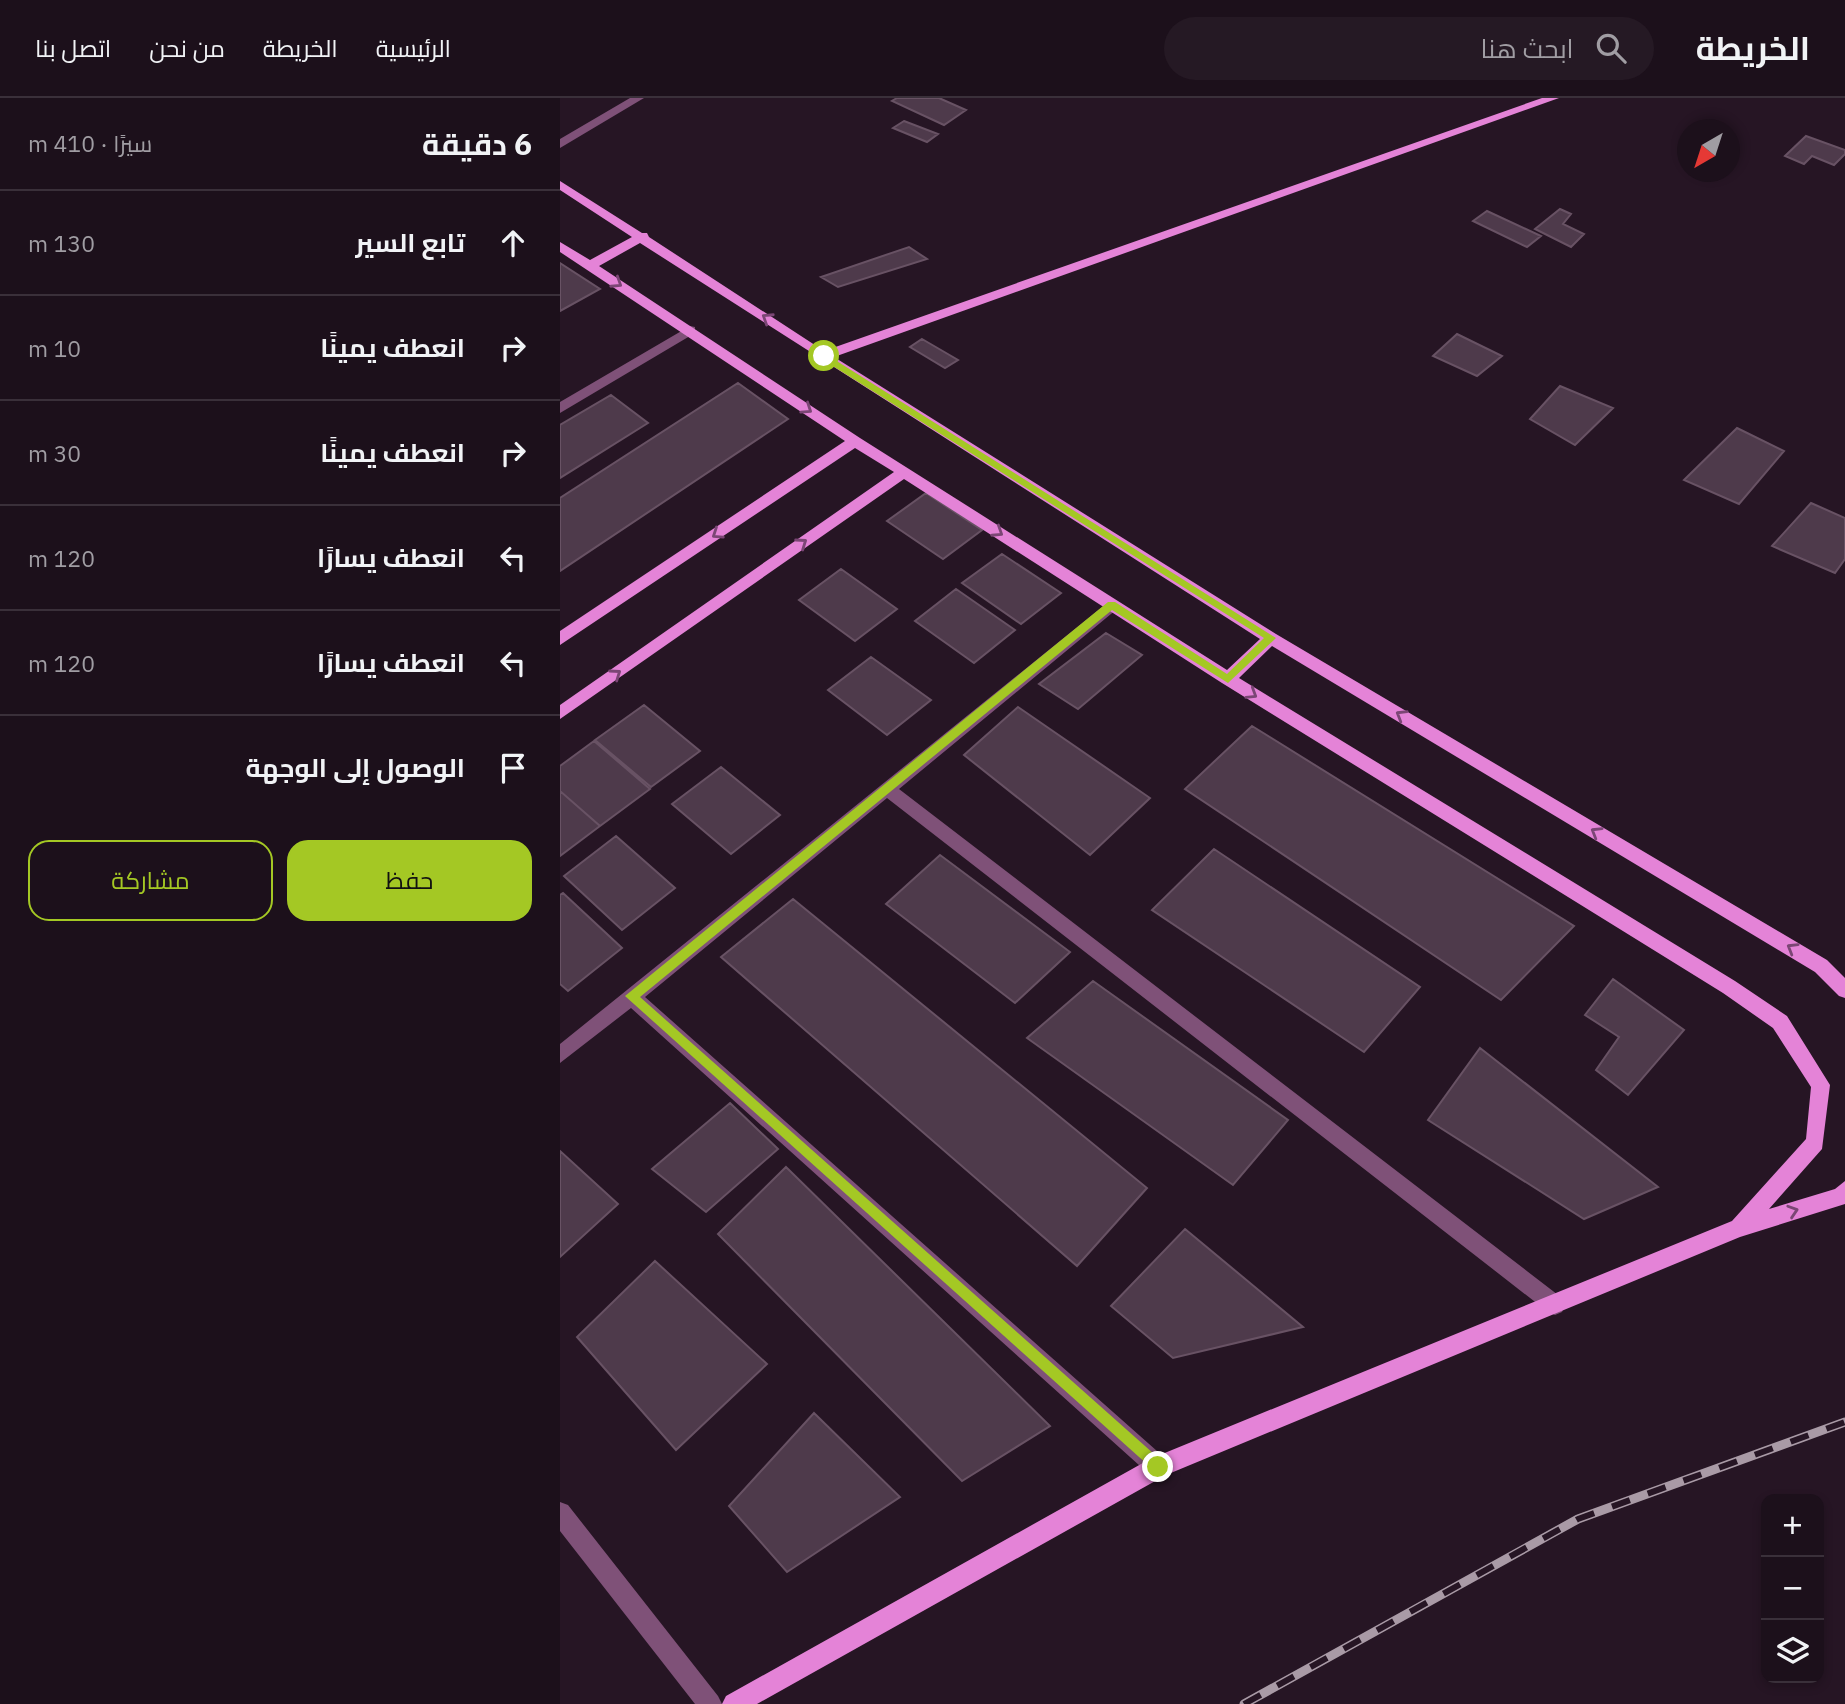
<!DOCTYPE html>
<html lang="ar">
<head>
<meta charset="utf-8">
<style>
	body { margin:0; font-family:"IBM Plex Sans",Cairo,sans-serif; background:#251924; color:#f1f3f6; direction:rtl }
	.controls { position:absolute; right:21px; bottom:21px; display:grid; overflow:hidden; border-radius:14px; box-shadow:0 4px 10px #0003 }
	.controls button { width:63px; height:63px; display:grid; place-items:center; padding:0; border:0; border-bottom:2px solid #3a303a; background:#1c101b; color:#f1f3f6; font:35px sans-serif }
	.compass { position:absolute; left:1117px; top:21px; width:63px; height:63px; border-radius:50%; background:#1c101b; box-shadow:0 4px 10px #0003; rotate:219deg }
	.stop { position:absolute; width:21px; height:21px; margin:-16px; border:5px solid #a4c824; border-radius:50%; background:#fff }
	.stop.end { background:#a4c824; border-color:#fff; box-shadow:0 2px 7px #0008 }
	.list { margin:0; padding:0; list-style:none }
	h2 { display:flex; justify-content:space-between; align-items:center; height:91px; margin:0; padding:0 28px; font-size:30px }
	h2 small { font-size:23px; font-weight:400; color:#a09da3 }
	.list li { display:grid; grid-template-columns:46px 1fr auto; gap:21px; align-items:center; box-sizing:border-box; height:105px; padding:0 28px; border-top:2px solid #3a303a }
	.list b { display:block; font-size:26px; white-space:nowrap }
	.list em { font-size:23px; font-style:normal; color:#a09da3 }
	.actions { display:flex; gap:14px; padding:21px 28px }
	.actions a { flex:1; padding:16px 0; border:2px solid #a4c824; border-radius:21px; text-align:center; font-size:24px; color:#a4c824 }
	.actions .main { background:#a4c824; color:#111 }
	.icon { flex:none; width:38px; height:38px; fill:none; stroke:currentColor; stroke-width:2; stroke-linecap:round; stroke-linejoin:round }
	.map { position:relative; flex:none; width:1285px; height:1606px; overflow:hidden; direction:ltr }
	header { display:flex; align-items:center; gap:42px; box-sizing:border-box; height:98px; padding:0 35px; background:#1c101b; border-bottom:2px solid #3a303a }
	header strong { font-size:33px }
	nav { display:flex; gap:38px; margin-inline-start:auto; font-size:24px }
	.search { width:490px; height:63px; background:#251924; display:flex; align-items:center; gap:18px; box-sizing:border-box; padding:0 24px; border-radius:38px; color:#a09da3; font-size:26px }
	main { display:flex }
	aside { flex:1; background:#1c101b }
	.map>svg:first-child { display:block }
	.building { fill:#4e3a4b; stroke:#685264; stroke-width:2 }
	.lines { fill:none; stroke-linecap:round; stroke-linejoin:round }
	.minor { fill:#7f5178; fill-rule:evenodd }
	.major { fill:#e483d7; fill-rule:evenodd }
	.rail-casing { stroke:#a99aa6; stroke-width:9 }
	.rail { stroke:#261524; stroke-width:6; stroke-dasharray:19; stroke-linecap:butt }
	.oneway { stroke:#7b4675 }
	.route { fill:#a4c824 }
</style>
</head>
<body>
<header>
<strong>الخريطة</strong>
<div class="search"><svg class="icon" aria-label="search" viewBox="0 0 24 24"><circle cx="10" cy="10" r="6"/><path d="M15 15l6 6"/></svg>ابحث هنا</div>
<nav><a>الرئيسية</a><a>الخريطة</a><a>من نحن</a><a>اتصل بنا</a></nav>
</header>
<main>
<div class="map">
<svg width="1285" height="1606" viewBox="0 0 1285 1606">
	<rect width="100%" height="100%" fill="#261524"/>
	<path class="building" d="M337 0H379L406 12 384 27 332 3Z
		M344 23 378 36 367 44 333 30Z
		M1246 38 1285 52V56L1274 67 1252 58 1244 66 1225 58Z
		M1000 111 1011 116 1003 126 1024 136 1011 149 975 131Z
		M927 113 981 138 967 149 913 123Z
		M349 149 367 161 278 189 261 179Z
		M0 165 40 191 0 213Z
		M897 236 942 258 917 278 873 258Z
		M362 241 398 262 385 270 350 249Z
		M178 285 228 321 0 473V400Z
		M1000 288 1053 310 1015 347 970 321Z
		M51 297 88 325 0 380V327Z
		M1177 330 1224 353 1179 406 1124 382Z
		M366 395 422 432 383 461 327 423Z
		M1251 405 1285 420V461L1275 475 1212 448Z
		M442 456 501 495 461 526 402 485Z
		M281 471 337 511 295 543 239 502Z
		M396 491 455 532 414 565 355 523Z
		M546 535 582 557 518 611 479 586Z
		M311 559 371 602 327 637 268 592Z
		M84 607 140 653 91 689 35 642Z
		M458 609 590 700 530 757 404 657Z
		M692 628 1014 828 941 902 625 691Z
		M34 643 90 691 40 728 0 693V668Z
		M161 669 220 717 171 756 112 706Z
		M0 693 40 728 0 758Z
		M56 738 115 790 62 832 4 778Z
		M654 751 860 889 804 954 592 812Z
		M380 757 510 854 455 905 326 806Z
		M3 795 62 850 8 893 0 886V797Z
		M233 801 587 1090 517 1168 161 859Z
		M1053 881 1124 932 1068 997 1036 972 1059 939 1025 917Z
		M533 883 728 1022 673 1087 467 940Z
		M920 950 1098 1089 1024 1121 868 1022Z
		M170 1005 218 1051 146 1114 92 1071Z
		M0 1053 58 1106 0 1159Z
		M226 1069 490 1328 402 1383 158 1136Z
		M625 1131 743 1229 613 1260 551 1208Z
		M95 1163 207 1266 116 1352 17 1239Z
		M254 1315 340 1399 227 1474 169 1408Z"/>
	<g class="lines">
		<path class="minor" d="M70 0H84L0 50V41Z
			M130 228 135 229V235L0 315V304Z
			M552 501 560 507 557 511 339 691 1002 1200 1005 1207 1002 1214 995 1217 988 1214 327 700 85 899 606 1361 609 1369 606 1377 598 1380 590 1377 71 910 0 965V946Z
			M0 1404 8 1407 158 1598 162 1606H135L0 1433Z"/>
		<path class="major" d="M982 0H999L274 259 716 536 1267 862 1285 880V900L1279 898 1255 874 712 548 679 580 1175 883 1227 918 1270 987 1262 1051 1209 1111 1275 1091 1285 1083V1106L1180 1139 606 1377 197 1606H162L166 1598 590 1361 1172 1123 1246 1041 1251 989 1213 930 1163 895 662 585 344 381 0 621V607L334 374 295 350 0 547V533L285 343 0 154V144L30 162 72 139 0 92V83L82 135H87L89 139 264 253ZM80 145 700 541 667 572 300 340 39 168Z"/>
		<defs>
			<path id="rail" d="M684 1606 1018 1421 1285 1324"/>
		</defs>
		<use href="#rail" class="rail-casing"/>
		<use href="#rail" class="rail"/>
	</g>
	<defs><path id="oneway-chevron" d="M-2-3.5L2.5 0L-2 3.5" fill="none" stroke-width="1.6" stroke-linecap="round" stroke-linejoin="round" transform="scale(1.75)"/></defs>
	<g class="oneway">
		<use href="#oneway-chevron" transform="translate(57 185) rotate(33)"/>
		<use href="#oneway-chevron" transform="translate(207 220) rotate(-147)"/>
		<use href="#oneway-chevron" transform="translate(247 311) rotate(34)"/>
		<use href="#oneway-chevron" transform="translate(438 434) rotate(33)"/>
		<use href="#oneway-chevron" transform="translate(157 436) rotate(146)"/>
		<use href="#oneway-chevron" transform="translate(242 445) rotate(-35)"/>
		<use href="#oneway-chevron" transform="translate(56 576) rotate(-35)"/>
		<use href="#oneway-chevron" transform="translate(692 596) rotate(32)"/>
		<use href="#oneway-chevron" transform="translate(841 617) rotate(-149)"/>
		<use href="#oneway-chevron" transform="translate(1036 734) rotate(-149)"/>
		<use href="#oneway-chevron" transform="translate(1232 850) rotate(-149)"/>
		<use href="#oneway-chevron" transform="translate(1233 1113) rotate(-18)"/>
	</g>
	<path class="route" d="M264 255 716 540 668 585 552 512 80 899 603 1364 605 1369 598 1376 65 898 548 504H555L667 576 704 540 260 260Z"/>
</svg>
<div class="controls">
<button>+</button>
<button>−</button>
<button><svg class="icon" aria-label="layers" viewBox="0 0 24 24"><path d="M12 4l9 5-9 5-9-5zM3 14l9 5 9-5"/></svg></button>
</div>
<svg class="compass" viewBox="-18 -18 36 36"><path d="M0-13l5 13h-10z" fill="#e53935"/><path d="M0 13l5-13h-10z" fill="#a09da3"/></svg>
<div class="stop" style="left:264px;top:258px"></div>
<div class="stop end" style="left:598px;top:1369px"></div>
</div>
<aside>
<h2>6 دقيقة<small>سيرًا · 410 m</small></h2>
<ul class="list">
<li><svg class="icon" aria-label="ahead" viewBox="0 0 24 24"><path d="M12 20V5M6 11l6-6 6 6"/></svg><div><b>تابع السير</b></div><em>130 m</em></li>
<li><svg class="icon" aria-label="right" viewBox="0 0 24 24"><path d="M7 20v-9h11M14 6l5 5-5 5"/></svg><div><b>انعطف يمينًا</b></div><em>10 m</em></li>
<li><svg class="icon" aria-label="right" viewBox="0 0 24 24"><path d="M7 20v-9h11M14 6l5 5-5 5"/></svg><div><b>انعطف يمينًا</b></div><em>30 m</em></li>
<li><svg class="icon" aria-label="left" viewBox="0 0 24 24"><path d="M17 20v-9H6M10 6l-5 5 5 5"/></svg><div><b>انعطف يسارًا</b></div><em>120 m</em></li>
<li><svg class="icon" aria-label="left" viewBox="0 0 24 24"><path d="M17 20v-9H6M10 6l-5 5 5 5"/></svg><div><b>انعطف يسارًا</b></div><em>120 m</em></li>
<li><svg class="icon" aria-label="arrive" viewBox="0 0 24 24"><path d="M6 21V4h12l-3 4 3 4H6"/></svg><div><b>الوصول إلى الوجهة</b></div></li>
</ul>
<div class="actions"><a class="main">حفظ</a><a>مشاركة</a></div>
</aside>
</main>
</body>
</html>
